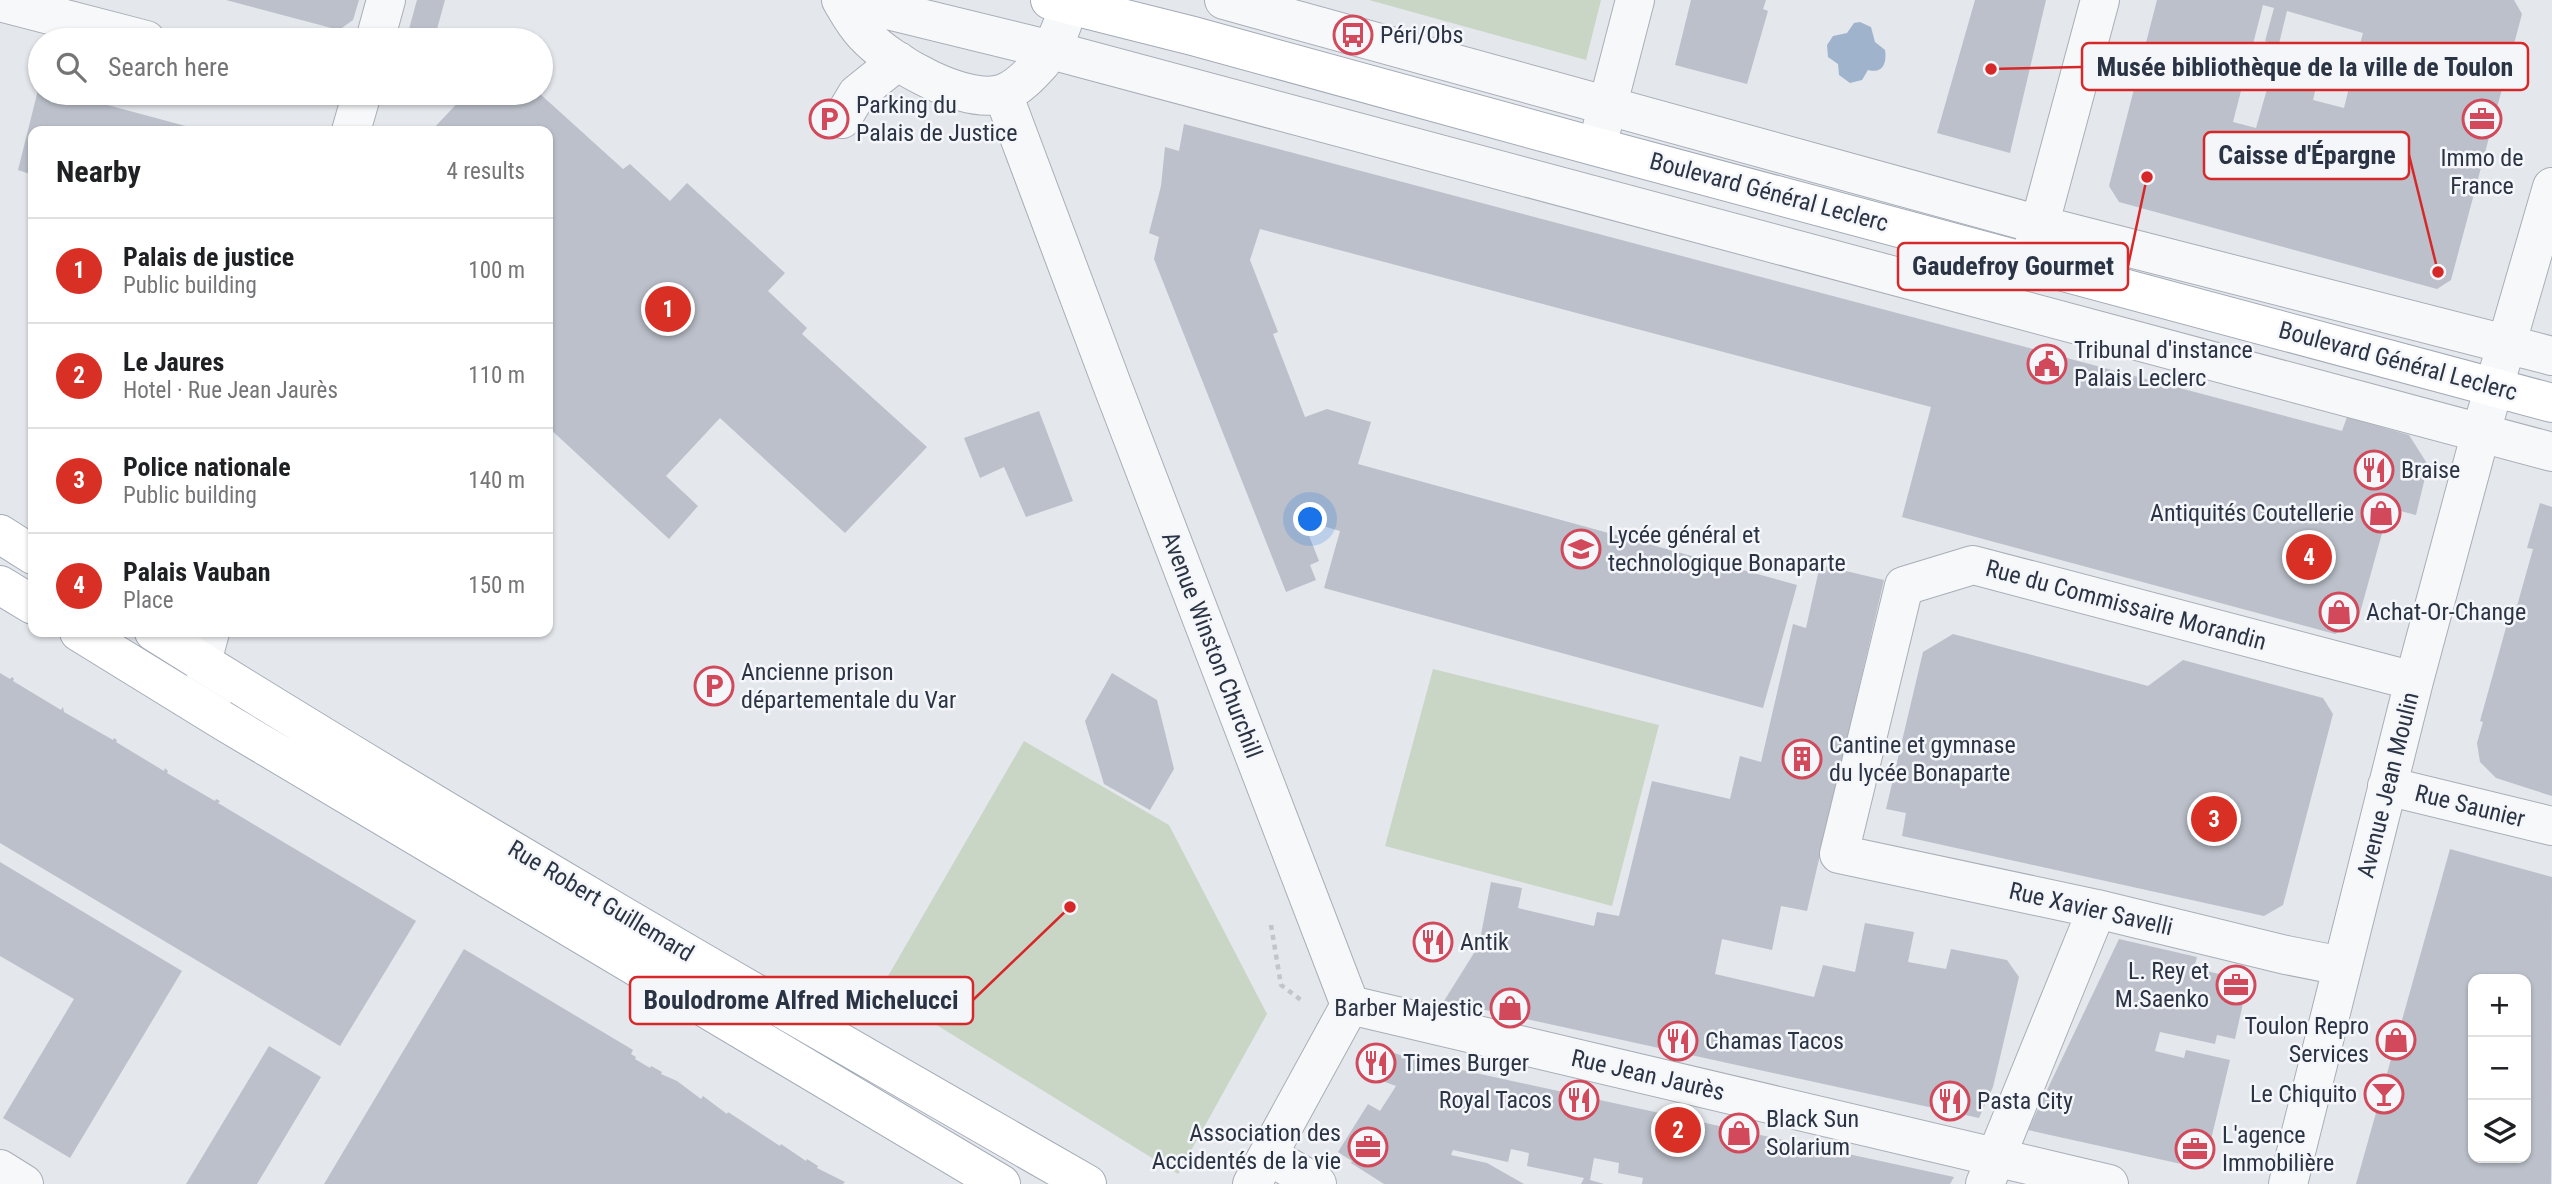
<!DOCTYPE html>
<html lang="en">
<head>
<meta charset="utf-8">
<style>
	body { margin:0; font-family:"Roboto Condensed",sans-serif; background:#f2f2f2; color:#202124 }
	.controls { position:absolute; right:21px; bottom:21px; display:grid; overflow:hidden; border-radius:14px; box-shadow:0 2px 5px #0004 }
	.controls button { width:63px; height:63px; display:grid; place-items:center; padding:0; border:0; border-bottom:2px solid #e0e0e0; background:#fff; color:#202124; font:35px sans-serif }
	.you { position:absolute; left:1311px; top:520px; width:24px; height:24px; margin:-18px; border:5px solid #fff; border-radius:50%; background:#1a73e8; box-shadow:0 0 0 10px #1a73e833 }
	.badge { display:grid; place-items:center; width:46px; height:46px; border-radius:50%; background:#d93025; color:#fff; font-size:23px; font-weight:700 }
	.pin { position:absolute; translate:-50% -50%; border:4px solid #fff; box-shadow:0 2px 7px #0006 }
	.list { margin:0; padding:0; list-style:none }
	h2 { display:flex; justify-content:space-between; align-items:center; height:91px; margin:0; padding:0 28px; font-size:30px }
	h2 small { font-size:23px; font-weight:400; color:#757577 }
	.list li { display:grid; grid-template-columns:46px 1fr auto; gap:21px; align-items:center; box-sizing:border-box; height:105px; padding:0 28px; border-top:2px solid #e0e0e0 }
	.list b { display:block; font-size:26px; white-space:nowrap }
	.list p { margin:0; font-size:23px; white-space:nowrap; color:#757577 }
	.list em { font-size:23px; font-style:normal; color:#757577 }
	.icon { flex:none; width:38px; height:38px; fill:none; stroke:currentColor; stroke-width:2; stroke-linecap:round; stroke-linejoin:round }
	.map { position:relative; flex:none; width:2552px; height:1184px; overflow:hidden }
	.search { position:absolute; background:#fff; box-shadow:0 2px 5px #0004; left:28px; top:28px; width:525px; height:77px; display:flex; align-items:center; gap:18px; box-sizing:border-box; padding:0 24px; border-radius:38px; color:#757577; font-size:26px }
	.panel { position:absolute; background:#fff; box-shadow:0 2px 5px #0004; left:28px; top:126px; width:525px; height:511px; border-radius:14px }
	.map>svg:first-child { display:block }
	.green { fill:#c9d6c5 }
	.water { fill:#9fb4cc }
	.building { fill:#bbc0ca; fill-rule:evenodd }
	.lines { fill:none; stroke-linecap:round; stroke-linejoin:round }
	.minor-casing { stroke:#a9aeb7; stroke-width:40 }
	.major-casing { stroke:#a3abb8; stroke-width:40 }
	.path { stroke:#c2c5cb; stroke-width:4.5; stroke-dasharray:5 5; stroke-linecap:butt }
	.minor { stroke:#f7f8fa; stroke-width:38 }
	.major { stroke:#fff; stroke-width:38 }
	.labels { text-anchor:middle; stroke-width:5; stroke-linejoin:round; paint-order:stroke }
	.poi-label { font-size:24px; fill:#2b3445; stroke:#f4f6f9; text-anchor:start }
	.street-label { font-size:24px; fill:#2b3445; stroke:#f4f6f9 }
	.leader { fill:none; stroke:#d62828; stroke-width:2.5 }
	.callout-dot { fill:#d62828; stroke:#f4f6f9; stroke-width:2.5 }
	.callout { fill:#f4f6f9; stroke:#d62828; stroke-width:2.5 }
	.callout-label { font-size:26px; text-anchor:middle; font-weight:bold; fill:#2b3445 }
</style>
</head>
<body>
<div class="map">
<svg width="2552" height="1184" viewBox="0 0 2552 1184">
	<rect width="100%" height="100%" fill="#e4e7ec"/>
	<path class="green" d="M1369 0H1601L1586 60Z
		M1433 669 1659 725 1612 906 1385 846Z
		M1024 741 1169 825 1267 1014 1178 1174 880 990Z"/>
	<path class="water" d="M1860 22 1871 27 1875 42 1885 50C1887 63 1883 74 1868 70L1862 80 1850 83 1839 75 1838 64 1828 57 1827 45 1833 36 1847 33 1854 23Z"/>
	<path class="building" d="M226 0H359L353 20 339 30Z
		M417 0H445L434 40H406Z
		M1691 0H1766L1763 9 1768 11 1747 84 1675 65Z
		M1975 0H2046L2010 153 1937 133Z
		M2157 0H2514L2522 14 2451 280 2437 289 2119 202 2109 186ZM2263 5 2274 8 2265 41 2268 42 2264 57 2275 60 2287 11 2363 33 2360 44 2401 55 2397 71 2356 59 2344 108 2313 100 2316 87 2271 75 2256 128 2233 122Z
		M39 86 40 93H63L204 131H33V175L18 170Z
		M467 93H539L623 169 630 164 670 201 687 183 785 273 768 291 807 328 802 334 927 447 845 533 720 418 666 476 698 506 669 539 548 427V131H431Z
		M1184 124 2342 431 2347 417 2409 435 2428 465 2416 515 2389 508 2358 620 2335 634 1902 517 1931 407 1260 229 1250 260 1278 332 1273 334 1305 417 1327 409 1371 422 1358 464 1797 585 1763 708 1324 588 1340 531 1323 526 1308 533 1319 561 1310 565 1316 580 1286 592 1154 259 1159 237 1149 233 1161 186 1165 147 1179 151Z
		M1039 411 1073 501 1026 517 1004 467 980 478 964 438Z
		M2540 503 2552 507V796L2496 778 2480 762 2477 743 2483 722 2480 721 2512 606H2517L2533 549 2527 548Z
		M1820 565 1884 580 1807 911 1781 906 1772 950 1722 939 1715 974 1814 997 1823 965 1855 972 1865 923 1914 932 1908 962 1946 969 1951 949 2007 960 2019 977 1993 1087 1979 1118 1444 1001 1479 945 1491 882 1522 888 1518 908 1594 926 1597 912 1619 916 1652 781 1730 799 1740 756 1761 762 1793 624 1806 628Z
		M1953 634 2148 686 2183 660 2323 698 2333 714 2283 905 2264 916 1902 836 1906 813 1886 809 1923 652Z
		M0 673 10 679 12 677 14 679 13 681 61 710 63 707 64 712 113 740 114 738 117 740 116 742 164 771 165 768 168 771 167 773 215 801 216 799 220 801 218 803 416 921 340 1046 0 843Z
		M1112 673 1157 700 1174 769 1150 810 1104 784 1085 721Z
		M2450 849 2552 877 2551 1184H2356ZM2473 979H2526V1158H2473Z
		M0 862 182 971 70 1158 3 1118 74 999 0 956Z
		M2119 939 2197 957 2194 968 2248 981 2235 1039 2217 1035 2215 1044 2160 1032 2155 1051 2184 1058 2186 1050 2230 1060 2204 1169 2028 1130Z
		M464 949 633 1050 631 1054 636 1057 635 1059 650 1068 651 1066 662 1072 661 1074 677 1081 701 1099 703 1096 727 1114 728 1112 780 1146 781 1144 806 1161 807 1159 818 1166 817 1168 845 1182 843 1184H324Z
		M269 1046 321 1077 257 1184H186Z
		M1375 1046 1411 1059 1954 1177 1950 1184H1642L1643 1178 1618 1173 1619 1163 1594 1158 1590 1180 1604 1184H1581L1584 1178 1527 1166 1529 1153 1511 1149 1508 1162 1453 1150 1451 1155 1487 1163 1524 1184H1384L1351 1163 1352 1161 1338 1152 1368 1104 1380 1111 1396 1086 1363 1074Z"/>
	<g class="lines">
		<defs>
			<path id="minor" d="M841 0C848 12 855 25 865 35 889 62 967 107 1004 93 1018 88 1031 74 1041 63 1055 45 1065 23 1068 0
				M847 0 1051 50 2552 452
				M1224 0 2040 225 2552 356
				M0 2 146 40
				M375 40 386 0
				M1003 94 1111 382 1350 1005 1252 1184
				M842 119 857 94 898 61
				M351 131 362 93
				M1601 131 1635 0
				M2033 249 2100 0
				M210 632 202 662 214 693
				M2387 786 2552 826
				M2342 966 2286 955 2097 909 1839 854 1904 586 1973 565 2414 681
				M1350 1005 2109 1184
				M1268 1155 1317 1184
				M0 1169 24 1184
				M1985 1184 2097 909
				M2288 1184 2414 681 2481 432 2552 187"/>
			<path id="major" d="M1050 0 1193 36 1597 147 2552 403
				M0 534 33 555
				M0 585 33 605
				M79 632 225 722 1001 1184
				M154 632C460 824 774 1005 1087 1184"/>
		</defs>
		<use href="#minor" class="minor-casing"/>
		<use href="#major" class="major-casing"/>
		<path class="path" d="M1271 925 1281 985 1301 1000"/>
		<use href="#minor" class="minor"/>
		<use href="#major" class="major"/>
	</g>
	<defs>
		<symbol id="bus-ring" viewBox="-11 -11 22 22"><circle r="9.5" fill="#f4f6f9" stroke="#d1495b" stroke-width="1.5"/><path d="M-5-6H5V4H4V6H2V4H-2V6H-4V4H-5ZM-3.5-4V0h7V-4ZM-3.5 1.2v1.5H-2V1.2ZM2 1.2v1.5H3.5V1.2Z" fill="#d1495b"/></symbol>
		<symbol id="parking-ring" viewBox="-11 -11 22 22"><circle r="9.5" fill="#f4f6f9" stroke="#d1495b" stroke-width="1.5"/><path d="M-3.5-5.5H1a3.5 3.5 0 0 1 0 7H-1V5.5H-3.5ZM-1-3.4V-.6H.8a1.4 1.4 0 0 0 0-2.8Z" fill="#d1495b"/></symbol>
		<symbol id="office-ring" viewBox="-11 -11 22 22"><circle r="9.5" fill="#f4f6f9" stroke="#d1495b" stroke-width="1.5"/><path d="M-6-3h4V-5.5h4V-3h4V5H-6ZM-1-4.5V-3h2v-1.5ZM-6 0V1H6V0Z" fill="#d1495b"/></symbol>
		<symbol id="civic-ring" viewBox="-11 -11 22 22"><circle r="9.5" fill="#f4f6f9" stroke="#d1495b" stroke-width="1.5"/><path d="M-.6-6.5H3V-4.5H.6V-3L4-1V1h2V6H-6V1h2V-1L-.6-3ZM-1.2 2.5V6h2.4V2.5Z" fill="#d1495b"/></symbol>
		<symbol id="restaurant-ring" viewBox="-11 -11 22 22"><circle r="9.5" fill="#f4f6f9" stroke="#d1495b" stroke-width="1.5"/><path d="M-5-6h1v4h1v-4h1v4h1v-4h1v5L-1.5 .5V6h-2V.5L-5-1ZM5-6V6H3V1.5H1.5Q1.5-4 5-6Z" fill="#d1495b"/></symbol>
		<symbol id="shop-ring" viewBox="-11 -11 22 22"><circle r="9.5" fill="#f4f6f9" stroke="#d1495b" stroke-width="1.5"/><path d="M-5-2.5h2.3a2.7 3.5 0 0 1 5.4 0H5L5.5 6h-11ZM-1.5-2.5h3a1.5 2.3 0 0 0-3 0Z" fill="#d1495b"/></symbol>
		<symbol id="school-ring" viewBox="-11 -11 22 22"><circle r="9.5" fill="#f4f6f9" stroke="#d1495b" stroke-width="1.5"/><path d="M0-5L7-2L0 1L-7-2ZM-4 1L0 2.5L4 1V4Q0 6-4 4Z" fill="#d1495b"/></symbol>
		<symbol id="building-ring" viewBox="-11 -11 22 22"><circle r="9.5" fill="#f4f6f9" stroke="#d1495b" stroke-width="1.5"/><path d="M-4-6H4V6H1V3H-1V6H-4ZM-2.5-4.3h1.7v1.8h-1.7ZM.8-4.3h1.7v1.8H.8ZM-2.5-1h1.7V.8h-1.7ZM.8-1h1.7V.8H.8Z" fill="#d1495b"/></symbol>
		<symbol id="bar-ring" viewBox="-11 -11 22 22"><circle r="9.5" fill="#f4f6f9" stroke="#d1495b" stroke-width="1.5"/><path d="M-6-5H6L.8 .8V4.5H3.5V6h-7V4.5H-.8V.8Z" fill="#d1495b"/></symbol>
	</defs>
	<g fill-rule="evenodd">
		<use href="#bus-ring" x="1331" y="13" width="44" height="44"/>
		<use href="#parking-ring" x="807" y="97" width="44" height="44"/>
		<use href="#office-ring" x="2460" y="97" width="44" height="44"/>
		<use href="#civic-ring" x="2025" y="342" width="44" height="44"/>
		<use href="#restaurant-ring" x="2352" y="448" width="44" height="44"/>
		<use href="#shop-ring" x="2359" y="491" width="44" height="44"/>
		<use href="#school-ring" x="1559" y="527" width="44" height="44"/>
		<use href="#shop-ring" x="2317" y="590" width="44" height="44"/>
		<use href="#parking-ring" x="692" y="664" width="44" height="44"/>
		<use href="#building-ring" x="1780" y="737" width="44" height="44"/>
		<use href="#restaurant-ring" x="1411" y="920" width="44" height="44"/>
		<use href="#office-ring" x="2214" y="963" width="44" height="44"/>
		<use href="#shop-ring" x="1488" y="986" width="44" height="44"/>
		<use href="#shop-ring" x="2374" y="1018" width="44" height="44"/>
		<use href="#restaurant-ring" x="1656" y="1019" width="44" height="44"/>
		<use href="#restaurant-ring" x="1354" y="1041" width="44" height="44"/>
		<use href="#bar-ring" x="2362" y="1072" width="44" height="44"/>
		<use href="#restaurant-ring" x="1557" y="1078" width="44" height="44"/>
		<use href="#restaurant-ring" x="1928" y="1079" width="44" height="44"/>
		<use href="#shop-ring" x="1717" y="1111" width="44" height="44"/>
		<use href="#office-ring" x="1346" y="1125" width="44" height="44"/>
		<use href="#office-ring" x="2173" y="1127" width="44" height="44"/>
	</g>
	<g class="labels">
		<g class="poi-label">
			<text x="1380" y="43">Péri/Obs</text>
			<text x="856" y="113">Parking du<tspan x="856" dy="28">Palais de Justice</tspan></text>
			<text x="2482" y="166" text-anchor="middle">Immo de<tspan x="2482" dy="28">France</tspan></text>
			<text x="2074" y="358">Tribunal d'instance<tspan x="2074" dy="28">Palais Leclerc</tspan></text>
			<text x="2401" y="478">Braise</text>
			<text x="2354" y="521" text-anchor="end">Antiquités Coutellerie</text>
			<text x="1608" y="543">Lycée général et<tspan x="1608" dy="28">technologique Bonaparte</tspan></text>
			<text x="2366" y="620">Achat-Or-Change</text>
			<text x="741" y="680">Ancienne prison<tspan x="741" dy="28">départementale du Var</tspan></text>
			<text x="1829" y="753">Cantine et gymnase<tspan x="1829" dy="28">du lycée Bonaparte</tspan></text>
			<text x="1460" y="950">Antik</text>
			<text x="2209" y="979" text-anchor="end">L. Rey et<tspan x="2209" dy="28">M.Saenko</tspan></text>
			<text x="1483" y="1016" text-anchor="end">Barber Majestic</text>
			<text x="2369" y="1034" text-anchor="end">Toulon Repro<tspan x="2369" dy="28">Services</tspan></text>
			<text x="1705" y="1049">Chamas Tacos</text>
			<text x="1403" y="1071">Times Burger</text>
			<text x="2357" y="1102" text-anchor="end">Le Chiquito</text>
			<text x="1552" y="1108" text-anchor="end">Royal Tacos</text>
			<text x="1977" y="1109">Pasta City</text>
			<text x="1766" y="1127">Black Sun<tspan x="1766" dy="28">Solarium</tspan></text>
			<text x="1341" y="1141" text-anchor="end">Association des<tspan x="1341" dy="28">Accidentés de la vie</tspan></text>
			<text x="2222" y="1143">L'agence<tspan x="2222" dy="28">Immobilière</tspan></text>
		</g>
		<g class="street-label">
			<text transform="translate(1769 192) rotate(15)" y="8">Boulevard Général Leclerc</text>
			<text transform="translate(2398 361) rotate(15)" y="8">Boulevard Général Leclerc</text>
			<text transform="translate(2126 605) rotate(15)" y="8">Rue du Commissaire Morandin</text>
			<text transform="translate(1212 645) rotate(69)" y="8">Avenue Winston Churchill</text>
			<text transform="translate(2388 785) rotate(-76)" y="8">Avenue Jean Moulin</text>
			<text transform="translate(2470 806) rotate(14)" y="8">Rue Saunier</text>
			<text transform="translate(601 901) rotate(31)" y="8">Rue Robert Guillemard</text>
			<text transform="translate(2091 909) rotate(13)" y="8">Rue Xavier Savelli</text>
			<text transform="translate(1648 1075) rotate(13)" y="8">Rue Jean Jaurès</text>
		</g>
	</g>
	<path class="leader" d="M1991 69L2082 67M2438 272L2409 155M2147 177L2128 266M1070 907L973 1000"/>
	<g class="callout-dot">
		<circle cx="1991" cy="69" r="7"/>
		<circle cx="2438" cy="272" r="7"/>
		<circle cx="2147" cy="177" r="7"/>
		<circle cx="1070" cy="907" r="7"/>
	</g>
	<g class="callout">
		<rect x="2082" y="43" width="446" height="47" rx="7"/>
		<rect x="2204" y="132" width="205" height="47" rx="7"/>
		<rect x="1898" y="243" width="230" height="47" rx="7"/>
		<rect x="630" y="977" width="343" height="47" rx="7"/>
	</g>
	<g class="callout-label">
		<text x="2305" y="76">Musée bibliothèque de la ville de Toulon</text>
		<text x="2307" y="164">Caisse d'Épargne</text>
		<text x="2013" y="275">Gaudefroy Gourmet</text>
		<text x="801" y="1009">Boulodrome Alfred Michelucci</text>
	</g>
</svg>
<div class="controls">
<button>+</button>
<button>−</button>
<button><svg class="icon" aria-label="layers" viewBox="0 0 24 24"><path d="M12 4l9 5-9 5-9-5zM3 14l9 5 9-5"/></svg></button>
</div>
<div class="you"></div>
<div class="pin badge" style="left:668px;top:309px">1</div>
<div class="pin badge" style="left:1678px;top:1130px">2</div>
<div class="pin badge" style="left:2214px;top:819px">3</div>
<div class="pin badge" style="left:2309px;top:557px">4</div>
<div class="search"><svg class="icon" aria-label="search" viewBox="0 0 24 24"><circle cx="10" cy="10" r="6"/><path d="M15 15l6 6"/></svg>Search here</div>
<section class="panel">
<h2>Nearby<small>4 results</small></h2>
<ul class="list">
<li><span class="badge">1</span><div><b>Palais de justice</b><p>Public building</p></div><em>100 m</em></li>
<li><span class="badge">2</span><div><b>Le Jaures</b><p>Hotel · Rue Jean Jaurès</p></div><em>110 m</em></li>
<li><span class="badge">3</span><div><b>Police nationale</b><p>Public building</p></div><em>140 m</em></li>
<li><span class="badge">4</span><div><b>Palais Vauban</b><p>Place</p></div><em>150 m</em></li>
</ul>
</section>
</div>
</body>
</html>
